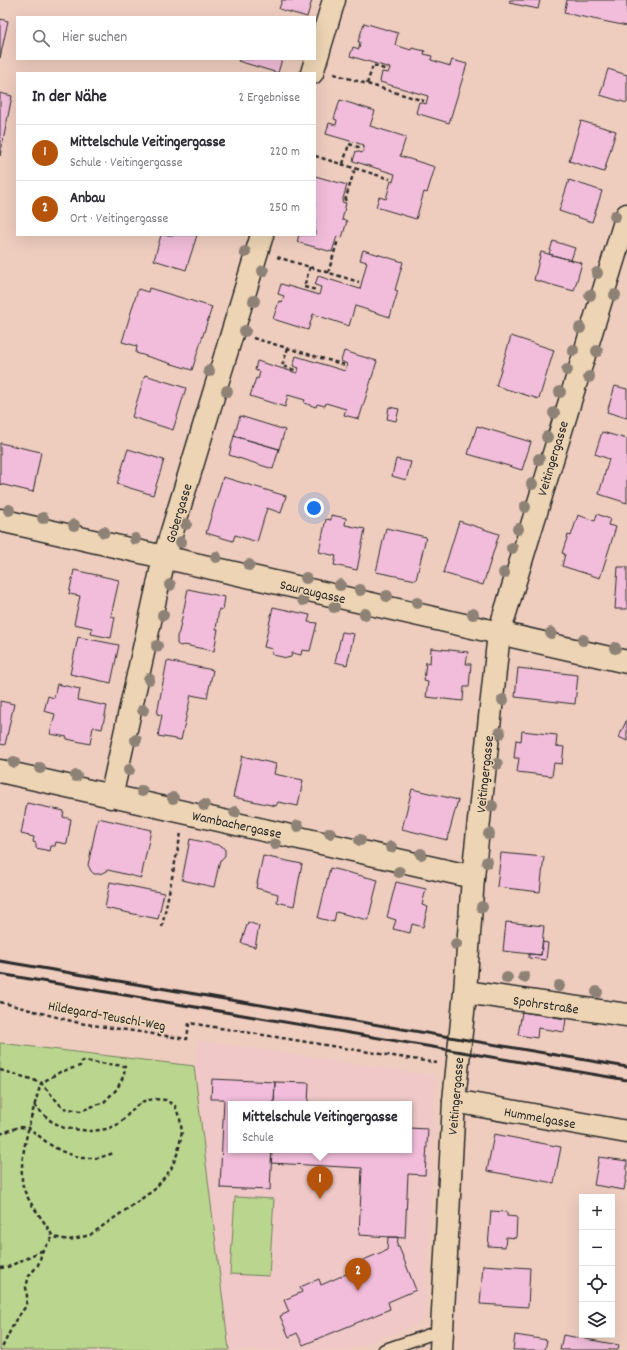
<!DOCTYPE html>
<html lang="de">
<head>
<meta charset="utf-8">
<style>
	body { margin:0; font-family:Dekko,sans-serif; background:#f2f2f3; color:#2b2b33 }
	.controls { position:absolute; right:12px; bottom:12px; display:grid; overflow:hidden; border-radius:0px; box-shadow:0 4px 16px #0002 }
	.controls button { width:36px; height:36px; display:grid; place-items:center; padding:0; border:0; border-bottom:1px solid #e1e1e2; background:#fff; color:#2b2b33; font:20px sans-serif }
	.you { position:absolute; left:314px; top:508px; width:14px; height:14px; margin:-10px; border:3px solid #fff; border-radius:50%; background:#1a73e8; box-shadow:0 0 0 6px #1a73e833 }
	.badge { display:grid; place-items:center; width:26px; height:26px; border-radius:50%; background:#b45309; color:#fff; font-size:13px; font-weight:700 }
	.pin { position:absolute; translate:-50% -33px; filter:drop-shadow(0 1px 2px #0008) }
	.pin::after { content:''; position:absolute; top:21px; width:14px; height:12px; background:inherit; clip-path:polygon(0 0,100% 0,50% 100%) }
	.popup { position:absolute; left:228px; top:1101px; width:184px; height:52px; box-sizing:border-box; display:grid; place-content:center; border-radius:0px; background:#fff; filter:drop-shadow(0 1px 3px #0005); font-size:13px; white-space:nowrap; color:#7c7c81 }
	.popup b { font-size:15px; color:#2b2b33 }
	.popup::after { content:''; position:absolute; left:50%; top:100%; margin-left:-8px; border:8px solid transparent; border-top-color:#fff }
	.list { margin:0; padding:0; list-style:none }
	h2 { display:flex; justify-content:space-between; align-items:center; height:52px; margin:0; padding:0 16px; font-size:17px }
	h2 small { font-size:13px; font-weight:400; color:#7c7c81 }
	.list li { display:grid; grid-template-columns:26px 1fr auto; gap:12px; align-items:center; box-sizing:border-box; height:56px; padding:0 16px; border-top:1px solid #e1e1e2 }
	.list b { display:block; font-size:15px; white-space:nowrap }
	.list p { margin:0; font-size:13px; white-space:nowrap; color:#7c7c81 }
	.list em { font-size:13px; font-style:normal; color:#7c7c81 }
	.icon { flex:none; width:22px; height:22px; fill:none; stroke:currentColor; stroke-width:2; stroke-linecap:round; stroke-linejoin:round }
	.map { position:relative; flex:none; width:627px; height:1350px; overflow:hidden }
	.search { position:absolute; background:#fff; box-shadow:0 4px 16px #0002; left:16px; top:16px; width:300px; height:44px; display:flex; align-items:center; gap:10px; box-sizing:border-box; padding:0 14px; border-radius:0px; color:#7c7c81; font-size:15px }
	.panel { position:absolute; background:#fff; box-shadow:0 4px 16px #0002; left:16px; top:72px; width:300px; height:164px; border-radius:0px }
	.map>svg:first-child { display:block }
	.built { fill:#efc8c7; fill-rule:evenodd }
	.green { fill:#bad68e; stroke:#72805c }
	.building { fill:#f1bdda; stroke:#2b2b2b }
	.lines { fill:none; stroke-linecap:round; stroke-linejoin:round }
	.service-casing { stroke:#2b2b2b; stroke-width:14 }
	.minor-casing { stroke:#2b2b2b; stroke-width:25 }
	.tertiary-casing { stroke:#2b2b2b; stroke-width:25 }
	.path { stroke:#2b2b2b; stroke-width:2.5; stroke-dasharray:4 3; stroke-linecap:butt }
	.service { stroke:#ecd4b4; stroke-width:11 }
	.minor { stroke:#ecd4b4; stroke-width:22 }
	.tertiary { stroke:#ecd4b4; stroke-width:22 }
	.rail { stroke:#2b2b2b; stroke-width:3 }
	.tree { fill:#8e8276 }
	.labels { text-anchor:middle; stroke-width:3; stroke-linejoin:round; paint-order:stroke }
	.street-label { font-size:14px; fill:#2b2b2b; stroke:#ecd4b4 }
</style>
</head>
<body>
<div class="map">
<svg width="627" height="1350" viewBox="0 0 627 1350">
	<rect width="100%" height="100%" fill="#eecdbf"/>
	<filter id="ink" filterUnits="userSpaceOnUse"><feTurbulence type="fractalNoise" baseFrequency=".025" numOctaves="2"/><feDisplacementMap in="SourceGraphic" scale="8" xChannelSelector="R" yChannelSelector="G"/><feConvolveMatrix kernelMatrix="1 2 1 2 8 2 1 2 1" color-interpolation-filters="sRGB"/></filter>
	<g filter="url(#ink)">
		<path class="built" d="M198 1040 436 1076 424 1321 351 1350H229L194 1066ZM231 1104H409V1150H231Z"/>
		<path class="green" d="M0 1043 194 1066 229 1350H0Z
			M235 1197 274 1199 269 1276 230 1274Z"/>
		<path class="building" d="M282 0H312L307 17 279 9Z
			M510 0H540L538 9 509 3Z
			M567 0H627V26L564 13Z
			M0 19 8 21 0 58Z
			M364 23 398 33 395 45 411 50 412 48 425 51 424 54 432 56 431 60 450 66 452 60 467 64 449 123 416 113 419 102 426 104 428 96 380 82 382 72 388 73 390 68 350 56 353 47 359 49 360 42H358Z
			M239 59H282L278 73 238 61Z
			M608 69 627 75V103L600 95Z
			M0 93 12 96 0 156Z
			M340 100 375 111 370 126 406 137 400 156 435 167 427 193 424 192 416 219 376 207 379 197 386 199 391 181 393 182 395 174 353 161 356 151 362 153 364 145 326 134 329 123 336 125 337 120 334 119Z
			M581 121 616 131 604 172 569 161Z
			M315 176 347 185 342 202 346 203 342 220 347 221 342 238 337 236 332 252 297 242 299 235H315Z
			M569 180 602 191 592 222 559 211Z
			M161 235H197L186 270 154 260Z
			M553 241 575 248 571 260 549 254Z
			M363 250 403 262 395 290 398 291 390 317 355 306 349 326 313 314 308 330 273 319 279 301 282 302 284 296 278 294 281 284 319 295 321 287 315 285 318 276 360 289 367 262 360 260Z
			M541 252 582 263 574 291 534 280Z
			M149 288 212 307 192 370 136 353 137 346 122 342 138 289 148 292Z
			M511 336 554 350 539 399 496 386Z
			M344 351 377 361 359 419 344 415 346 409 326 403 325 406 317 404 316 407 304 403 305 400 288 395 285 407 250 396 256 378 258 379 260 372 255 370 257 361 297 373 299 368 293 366 296 356 345 371 347 364 341 361Z
			M145 375 186 388 173 430 132 417Z
			M615 386 627 389V418L607 412Z
			M389 407 399 409 396 421 387 419Z
			M240 416 285 430 279 449 234 436Z
			M477 426 531 442 522 470 468 454Z
			M602 432 627 439V503L599 494 609 459 595 454Z
			M234 436 279 449 273 469 229 455Z
			M0 443 41 452 33 492 0 484Z
			M128 449 164 460 153 495 117 484Z
			M396 459 411 462 406 480 392 476Z
			M223 477 286 496 281 513 267 508 257 542 235 535 233 541 206 533Z
			M597 514 610 519 608 525 616 527 600 578 562 566 565 554 562 553 568 535 571 536 578 515 595 521Z
			M331 515 346 518 345 525 365 529 357 570 334 565 336 556 319 552 326 519 331 520Z
			M459 521 499 534 483 585 443 573Z
			M386 528 426 537 416 580 376 572Z
			M618 567H627V609H615Z
			M74 570 119 580 111 616 115 617 111 638 91 634 92 628 74 624 80 596 69 594Z
			M188 589 225 597 223 610 219 609 216 629H218L214 651 184 645 180 646 177 644V636L179 632Z
			M273 607 310 615 308 622 317 623 310 651 302 650 301 655 292 653 291 657 287 658 273 655 271 652 272 649 264 647Z
			M342 632 354 634 347 665 335 662Z
			M78 637 119 645 111 683 70 674Z
			M431 648 468 652 466 664H471L469 687H464L463 701 426 697 428 682 424 681 426 662 430 663Z
			M167 661 213 670 207 698 191 695 181 740 158 736 162 715 157 714Z
			M518 668 578 675 575 704 515 697Z
			M57 684 80 689 78 700 107 706 102 729 93 727 90 744 67 739V737L50 734 55 714 44 711 48 696 54 698Z
			M0 701 14 704 5 745 0 744Z
			M627 719V741L619 737Z
			M522 731 557 735 556 746 564 747 562 764 554 763 552 776 517 772 519 758H514L516 740 521 741Z
			M242 756 276 764 274 774 303 780 298 806 278 802 276 806 233 797Z
			M412 789 458 800 447 840 402 829Z
			M27 803 64 811 63 817 71 819 67 844 56 842 55 846H51L50 851 36 848V843L33 842 34 837 21 834Z
			M98 818 151 830 141 878 108 870 100 874H94L91 871 88 865Z
			M190 839 218 845 222 846 225 850V855L223 859 220 860 214 887 182 880Z
			M501 853 544 857 540 892 497 887Z
			M263 856 302 864 294 906 277 902 278 894 256 888Z
			M330 868 378 880 368 920 336 912 334 922 318 918Z
			M110 882 164 893 158 919 105 908Z
			M396 882 426 889 422 905 428 907 423 927 412 924 410 933 393 929 396 920 387 917Z
			M248 922 259 926 255 947 241 943Z
			M506 922 544 926 541 955 503 951Z
			M543 942 548 943 546 960 529 958V954L541 955Z
			M522 1012 566 1019 564 1032 538 1028 537 1038 518 1035Z
			M212 1079 275 1082 274 1104H231V1150H272L270 1190 220 1188 224 1099H211Z
			M275 1082 309 1083 308 1104H274Z
			M409 1128 428 1129 425 1175 408 1174 405 1238 359 1235 362 1168 271 1163 272 1150H409Z
			M494 1134 561 1147 554 1183 487 1171Z
			M599 1157 627 1161V1173L624 1190 594 1185Z
			M491 1211 507 1212V1216L517 1217 516 1238 506 1237 505 1247 488 1246Z
			M388 1237H398L397 1247H399L416 1290 388 1302 390 1309 303 1345 297 1333 289 1337 280 1316 289 1312 284 1300 302 1292 300 1287 319 1279 321 1285 351 1272 349 1266 387 1250Z
			M483 1265 530 1268 528 1307 480 1304Z
			M515 1335 547 1340 545 1350H513Z
			M563 1335 619 1345 618 1350H560Z"/>
		<g class="lines">
			<defs>
				<path id="service" d="M384 1350 443 1330"/>
				<path id="minor" d="M312 73 334 0
					M0 520 627 662
					M0 771 473 877
					M111 797 164 558 262 235
					M454 1101 627 1132"/>
				<path id="tertiary" d="M465 992 627 1015
					M441 1350 454 1101 465 992 473 877 499 633 627 215"/>
			</defs>
			<use href="#service" class="service-casing"/>
			<use href="#minor" class="minor-casing"/>
			<use href="#tertiary" class="tertiary-casing"/>
			<path class="path" d="M334 74 424 101
				M367 84 373 65 387 70
				M315 156 390 179
				M343 164 349 144 361 148
				M345 201 355 168
				M277 257 359 282
				M310 267 304 287 317 290
				M328 273 338 240
				M253 338 345 365
				M288 348 282 366 295 370
				M162 927 181 833
				M0 1002 79 1023 187 1039 189 1023 437 1063
				M0 1070 31 1079 41 1083 63 1108 80 1111 104 1102 117 1089 124 1075 125 1066 82 1061 80 1066 60 1072 41 1083C34 1107 14 1169 25 1192 32 1208 45 1221 53 1237L43 1250 38 1265 29 1276 26 1287 27 1296 26 1306 15 1321 1 1350
				M34 1105 43 1114 51 1121 64 1128 91 1131 107 1129 119 1124 136 1106 144 1101 154 1099 166 1100 175 1106 180 1119 182 1132 178 1152 171 1169 154 1190 90 1235 69 1240 53 1237
				M0 1134 19 1127 29 1128 49 1144 61 1151 80 1158H98L114 1153
				M0 1268 8 1267 43 1250"/>
			<use href="#service" class="service"/>
			<use href="#minor" class="minor"/>
			<use href="#tertiary" class="tertiary"/>
			<path class="rail" d="M0 961 627 1067
				M0 974 627 1080"/>
		</g>
		<g class="tree">
			<circle cx="615" cy="216" r="6"/>
			<circle cx="245" cy="252" r="6"/>
			<circle cx="263" cy="271" r="6"/>
			<circle cx="597" cy="273" r="6"/>
			<circle cx="590" cy="295" r="6"/>
			<circle cx="615" cy="295" r="6"/>
			<circle cx="254" cy="301" r="6"/>
			<circle cx="580" cy="328" r="6"/>
			<circle cx="245" cy="331" r="6"/>
			<circle cx="573" cy="350" r="6"/>
			<circle cx="597" cy="351" r="6"/>
			<circle cx="567" cy="370" r="6"/>
			<circle cx="209" cy="371" r="6"/>
			<circle cx="589" cy="377" r="6"/>
			<circle cx="227" cy="391" r="6"/>
			<circle cx="560" cy="392" r="6"/>
			<circle cx="554" cy="413" r="6"/>
			<circle cx="547" cy="437" r="6"/>
			<circle cx="539" cy="459" r="6"/>
			<circle cx="532" cy="484" r="6"/>
			<circle cx="525" cy="507" r="6"/>
			<circle cx="9" cy="510" r="6"/>
			<circle cx="43" cy="518" r="6"/>
			<circle cx="186" cy="524" r="6"/>
			<circle cx="74" cy="525" r="6"/>
			<circle cx="518" cy="529" r="6"/>
			<circle cx="104" cy="532" r="6"/>
			<circle cx="135" cy="539" r="6"/>
			<circle cx="181" cy="542" r="6"/>
			<circle cx="512" cy="548" r="6"/>
			<circle cx="216" cy="557" r="6"/>
			<circle cx="249" cy="565" r="6"/>
			<circle cx="504" cy="573" r="6"/>
			<circle cx="306" cy="578" r="6"/>
			<circle cx="170" cy="585" r="6"/>
			<circle cx="340" cy="585" r="6"/>
			<circle cx="360" cy="590" r="6"/>
			<circle cx="387" cy="596" r="6"/>
			<circle cx="303" cy="600" r="6"/>
			<circle cx="417" cy="603" r="6"/>
			<circle cx="334" cy="607" r="6"/>
			<circle cx="365" cy="614" r="6"/>
			<circle cx="473" cy="614" r="6"/>
			<circle cx="163" cy="615" r="6"/>
			<circle cx="551" cy="633" r="6"/>
			<circle cx="583" cy="640" r="6"/>
			<circle cx="157" cy="646" r="6"/>
			<circle cx="615" cy="648" r="6"/>
			<circle cx="149" cy="679" r="6"/>
			<circle cx="503" cy="700" r="6"/>
			<circle cx="143" cy="710" r="6"/>
			<circle cx="500" cy="733" r="6"/>
			<circle cx="136" cy="740" r="6"/>
			<circle cx="14" cy="762" r="6"/>
			<circle cx="497" cy="764" r="6"/>
			<circle cx="40" cy="768" r="6"/>
			<circle cx="129" cy="770" r="6"/>
			<circle cx="76" cy="776" r="6"/>
			<circle cx="142" cy="791" r="6"/>
			<circle cx="173" cy="798" r="6"/>
			<circle cx="204" cy="805" r="6"/>
			<circle cx="492" cy="806" r="6"/>
			<circle cx="235" cy="812" r="6"/>
			<circle cx="298" cy="826" r="6"/>
			<circle cx="330" cy="833" r="6"/>
			<circle cx="489" cy="834" r="6"/>
			<circle cx="360" cy="840" r="6"/>
			<circle cx="275" cy="844" r="6"/>
			<circle cx="391" cy="847" r="6"/>
			<circle cx="421" cy="854" r="6"/>
			<circle cx="487" cy="862" r="6"/>
			<circle cx="399" cy="872" r="6"/>
			<circle cx="482" cy="907" r="6"/>
			<circle cx="456" cy="944" r="6"/>
			<circle cx="524" cy="977" r="6"/>
			<circle cx="507" cy="978" r="6"/>
			<circle cx="559" cy="986" r="6"/>
			<circle cx="597" cy="992" r="6"/>
		</g>
	</g>
	<g class="labels">
		<g class="street-label">
			<text transform="translate(552 458) rotate(-73)" y="5">Veitingergasse</text>
			<text transform="translate(178 513) rotate(-73)" y="5">Gobergasse</text>
			<text transform="translate(313 591) rotate(13)" y="5">Sauraugasse</text>
			<text transform="translate(484 774) rotate(-84)" y="5">Veitingergasse</text>
			<text transform="translate(237 824) rotate(12)" y="5">Wambachergasse</text>
			<text transform="translate(546 1004) rotate(8)" y="5">Spohrstraße</text>
			<text transform="translate(107 1015) rotate(10)" y="5">Hildegard-Teuschl-Weg</text>
			<text transform="translate(455 1096) rotate(-85)" y="5">Veitingergasse</text>
			<text transform="translate(540 1117) rotate(10)" y="5">Hummelgasse</text>
		</g>
	</g>
</svg>
<div class="controls">
<button>+</button>
<button>−</button>
<button><svg class="icon" aria-label="locate" viewBox="0 0 24 24"><circle cx="12" cy="12" r="6"/><path d="M12 2v4M12 18v4M2 12h4M18 12h4"/></svg></button>
<button><svg class="icon" aria-label="layers" viewBox="0 0 24 24"><path d="M12 4l9 5-9 5-9-5zM3 14l9 5 9-5"/></svg></button>
</div>
<div class="you"></div>
<div class="pin badge" style="left:320px;top:1199px">1</div>
<div class="popup"><b>Mittelschule Veitingergasse</b>Schule</div>
<div class="pin badge" style="left:358px;top:1291px">2</div>
<div class="search"><svg class="icon" aria-label="search" viewBox="0 0 24 24"><circle cx="10" cy="10" r="6"/><path d="M15 15l6 6"/></svg>Hier suchen</div>
<section class="panel">
<h2>In der Nähe<small>2 Ergebnisse</small></h2>
<ul class="list">
<li><span class="badge">1</span><div><b>Mittelschule Veitingergasse</b><p>Schule · Veitingergasse</p></div><em>220 m</em></li>
<li><span class="badge">2</span><div><b>Anbau</b><p>Ort · Veitingergasse</p></div><em>250 m</em></li>
</ul>
</section>
</div>
</body>
</html>
